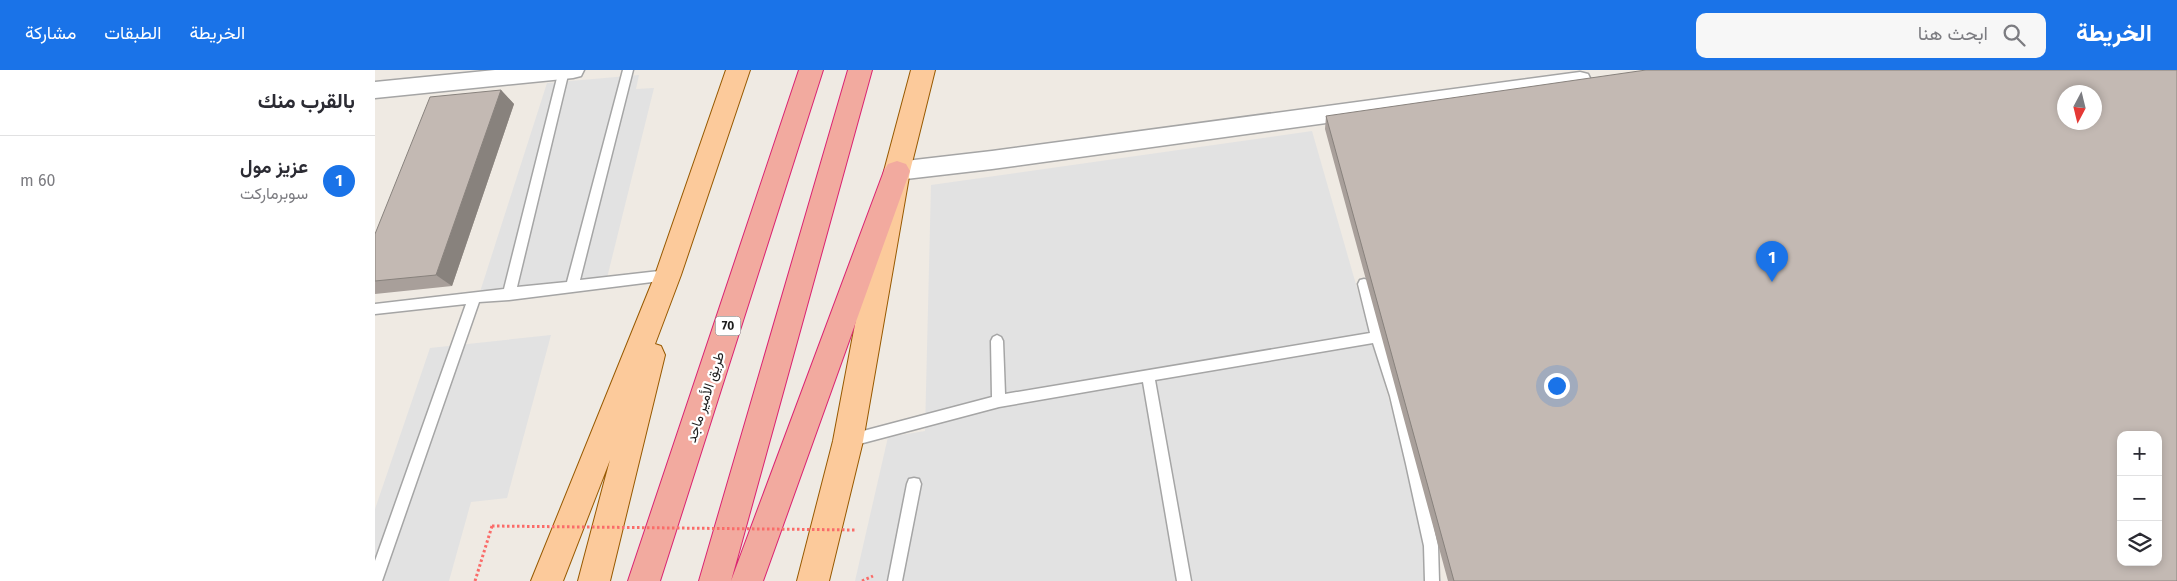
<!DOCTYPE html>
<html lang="ar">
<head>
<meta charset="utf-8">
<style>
	body { margin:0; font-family:"Fira Sans",Vazirmatn,sans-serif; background:#f7f7f7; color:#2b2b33; direction:rtl }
	.controls { position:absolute; right:15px; bottom:15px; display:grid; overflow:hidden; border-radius:10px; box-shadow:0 2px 8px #0003 }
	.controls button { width:45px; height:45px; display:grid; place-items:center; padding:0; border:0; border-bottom:1px solid #e1e1e2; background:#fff; color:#2b2b33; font:25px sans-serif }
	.compass { position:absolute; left:1682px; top:15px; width:45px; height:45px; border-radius:50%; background:#fff; box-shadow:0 2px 8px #0003; rotate:187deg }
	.you { position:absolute; left:1181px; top:315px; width:18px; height:18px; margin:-12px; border:4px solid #fff; border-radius:50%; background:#1a73e8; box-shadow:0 0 0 8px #1a73e833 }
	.badge { display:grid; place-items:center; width:32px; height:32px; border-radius:50%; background:#1a73e8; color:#fff; font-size:16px; font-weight:700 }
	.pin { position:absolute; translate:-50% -41px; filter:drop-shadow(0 1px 2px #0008) }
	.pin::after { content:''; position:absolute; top:26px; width:18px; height:15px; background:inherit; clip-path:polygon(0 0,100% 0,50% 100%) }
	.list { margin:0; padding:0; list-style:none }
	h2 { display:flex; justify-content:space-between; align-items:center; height:65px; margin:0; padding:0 20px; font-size:21px }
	h2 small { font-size:16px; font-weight:400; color:#7c7c81 }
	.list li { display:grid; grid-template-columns:32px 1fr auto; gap:15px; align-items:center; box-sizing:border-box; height:90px; padding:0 20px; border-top:1px solid #e1e1e2 }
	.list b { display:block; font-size:19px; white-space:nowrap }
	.list p { margin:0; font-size:16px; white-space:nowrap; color:#7c7c81 }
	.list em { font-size:16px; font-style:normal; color:#7c7c81 }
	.icon { flex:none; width:28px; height:28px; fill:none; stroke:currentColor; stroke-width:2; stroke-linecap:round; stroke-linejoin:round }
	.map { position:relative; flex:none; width:1802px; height:511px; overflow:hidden; direction:ltr }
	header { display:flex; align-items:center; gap:30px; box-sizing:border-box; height:70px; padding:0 25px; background:#1a73e8; color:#fff }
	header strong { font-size:24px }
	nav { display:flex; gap:28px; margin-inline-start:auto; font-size:18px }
	.search { width:350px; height:45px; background:#f7f7f7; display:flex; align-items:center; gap:12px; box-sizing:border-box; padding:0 18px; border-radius:10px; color:#7c7c81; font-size:19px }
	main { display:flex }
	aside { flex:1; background:#fff }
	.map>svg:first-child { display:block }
	.parking { fill:#e2e2e2 }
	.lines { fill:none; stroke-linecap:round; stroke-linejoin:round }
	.service-casing { stroke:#a5a5a5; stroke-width:3 }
	.minor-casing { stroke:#a5a5a5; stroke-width:3 }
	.primary-casing { stroke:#975900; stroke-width:2 }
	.trunk-casing { stroke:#da2371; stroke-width:2 }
	.path { stroke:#fa6c69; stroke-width:3; stroke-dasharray:2.5 2.5; stroke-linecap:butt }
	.service { fill:#fff; fill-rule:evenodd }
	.minor { fill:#fff; fill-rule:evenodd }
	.primary { fill:#fcca9b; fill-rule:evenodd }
	.trunk { fill:#f2aa9f; fill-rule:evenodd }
	.path-bridge { stroke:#fa6c69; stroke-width:3; stroke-dasharray:2.5 2.5; stroke-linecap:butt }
	.wall { fill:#a89f9a }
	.shaded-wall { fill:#88827d }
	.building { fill:#c3b9b3; stroke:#88827d; fill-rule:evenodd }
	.labels { text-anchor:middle; stroke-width:4.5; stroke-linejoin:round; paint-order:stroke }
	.shield { fill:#fff; stroke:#626262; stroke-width:1 }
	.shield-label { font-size:12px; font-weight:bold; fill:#1e1e1e }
	.street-label { font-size:14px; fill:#1e1e1e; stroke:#fff }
</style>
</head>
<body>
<header>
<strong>الخريطة</strong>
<div class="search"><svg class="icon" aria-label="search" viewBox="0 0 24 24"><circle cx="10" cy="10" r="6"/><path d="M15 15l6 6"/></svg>ابحث هنا</div>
<nav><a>الخريطة</a><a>الطبقات</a><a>مشاركة</a></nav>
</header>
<main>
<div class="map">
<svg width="1802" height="511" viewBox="0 0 1802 511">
	<rect width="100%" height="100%" fill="#efeae3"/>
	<path class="parking" d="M264 5 261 19 279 18 231 212 104 225 172 13Z
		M937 61 1066 511H480L513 367 550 361 556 115Z
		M176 265 132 428 96 432 74 511H0V439L55 278Z"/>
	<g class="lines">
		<defs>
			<path id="service" d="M184 0 194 1 142 217 192 212 248 0H258L205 210 293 200 297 201 299 205 297 209 293 210 134 230 104 232 7 511H0V491L91 234 0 244V234L129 219Z
				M989 209 993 210 995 214 1008 267 1029 326 1045 394 1063 476 1064 511H1050L1049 476 1031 394 1015 326 998 273 780 310 816 511H802L768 312 624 337 473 377 468 375 466 371 468 367 473 365 617 327 616 271 618 267 622 265 626 267 628 271 630 324 995 263 983 214 985 210Z
				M539 408 544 409 546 414 527 511H513L532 414 534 409Z"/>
			<path id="minor" d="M120 0H209L206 6 198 8 0 28V12Z
				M1205 2 1213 4 1216 10 1213 16 1205 18 617 99 522 110 514 107 511 101 514 95 522 92 617 81Z"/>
			<path id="primary" d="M351 0H375L306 205 280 274 286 276 290 285 235 511H203L235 390 188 511H156L280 205Z
				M536 0H560L535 101 488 371 454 511H422L458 371 509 101Z"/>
			<path id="trunk" d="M424 0H448L285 511H253Z
				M473 0H497L356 511H324Z
				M522 91 531 94 535 101 388 511H356L509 101 513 94Z"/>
		</defs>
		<use href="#service" class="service-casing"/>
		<use href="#minor" class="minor-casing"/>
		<use href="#primary" class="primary-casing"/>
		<use href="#trunk" class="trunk-casing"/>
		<path class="path" d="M100 511 117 456
			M487 511 498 506"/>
		<use href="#service" class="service"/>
		<use href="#minor" class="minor"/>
		<use href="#primary" class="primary"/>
		<use href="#trunk" class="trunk"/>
		<path class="path-bridge" d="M117 456 482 460"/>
	</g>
	<path class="wall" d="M126 20 139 34 77 216 0 224V164Z
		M951 46 1802 511H1073L950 59Z"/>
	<path class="shaded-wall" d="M126 20 139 34 77 216 61 205Z"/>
	<path class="building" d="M1271 0H1802V511H1079L951 46ZM1690 22H1720V52H1690ZM1746 365H1783V492H1746Z
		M126 20 61 205 0 211V164L55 27Z"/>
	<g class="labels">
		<rect class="shield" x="340.5" y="246.5" width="25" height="19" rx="4"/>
		<g class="shield-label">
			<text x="353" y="260">70</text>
		</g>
		<g class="street-label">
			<text transform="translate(330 327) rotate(-72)" y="5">طريق الأمير ماجد</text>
		</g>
	</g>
</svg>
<div class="controls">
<button>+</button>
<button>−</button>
<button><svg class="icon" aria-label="layers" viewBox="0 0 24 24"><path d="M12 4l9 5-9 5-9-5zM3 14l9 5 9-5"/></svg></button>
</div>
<svg class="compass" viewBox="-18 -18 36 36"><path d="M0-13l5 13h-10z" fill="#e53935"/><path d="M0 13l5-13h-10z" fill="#7c7c81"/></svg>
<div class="you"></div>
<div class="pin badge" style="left:1397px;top:212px">1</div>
</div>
<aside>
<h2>بالقرب منك<small></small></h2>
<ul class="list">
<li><span class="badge">1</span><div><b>عزيز مول</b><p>سوبرماركت</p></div><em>60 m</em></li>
</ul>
</aside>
</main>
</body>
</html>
